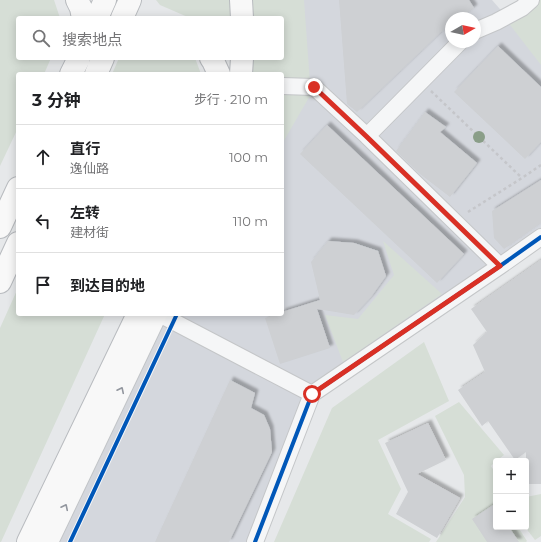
<!DOCTYPE html>
<html lang="zh">
<head>
<meta charset="utf-8">
<style>
	body { margin:0; font-family:Montserrat,"Noto Sans SC",sans-serif; background:#f2f2f2; color:#202124 }
	.controls { position:absolute; right:12px; bottom:12px; display:grid; overflow:hidden; border-radius:4px; box-shadow:0 2px 10px #0003 }
	.controls button { width:36px; height:36px; display:grid; place-items:center; padding:0; border:0; border-bottom:1px solid #e0e0e0; background:#fff; color:#202124; font:20px sans-serif }
	.compass { position:absolute; left:445px; top:12px; width:36px; height:36px; border-radius:50%; background:#fff; box-shadow:0 2px 10px #0003; rotate:81deg }
	.stop { position:absolute; width:12px; height:12px; margin:-9px; border:3px solid #d93025; border-radius:50%; background:#fff }
	.stop.end { background:#d93025; border-color:#fff; box-shadow:0 1px 4px #0008 }
	.list { margin:0; padding:0; list-style:none }
	h2 { display:flex; justify-content:space-between; align-items:center; height:52px; margin:0; padding:0 16px; font-size:17px }
	h2 small { font-size:13px; font-weight:400; color:#757577 }
	.list li { display:grid; grid-template-columns:26px 1fr auto; gap:12px; align-items:center; box-sizing:border-box; height:64px; padding:0 16px; border-top:1px solid #e0e0e0 }
	.list b { display:block; font-size:15px; white-space:nowrap }
	.list p { margin:0; font-size:13px; white-space:nowrap; color:#757577 }
	.list em { font-size:13px; font-style:normal; color:#757577 }
	.icon { flex:none; width:22px; height:22px; fill:none; stroke:currentColor; stroke-width:2; stroke-linecap:round; stroke-linejoin:round }
	.map { position:relative; flex:none; width:541px; height:542px; overflow:hidden }
	.search { position:absolute; background:#fff; box-shadow:0 2px 10px #0003; left:16px; top:16px; width:268px; height:44px; display:flex; align-items:center; gap:10px; box-sizing:border-box; padding:0 14px; border-radius:4px; color:#757577; font-size:15px }
	.panel { position:absolute; background:#fff; box-shadow:0 2px 10px #0003; left:16px; top:72px; width:268px; height:244px; border-radius:4px }
	.map>svg:first-child { display:block }
	.built { fill:#d4d7dd; fill-rule:evenodd }
	.green { fill:#d6ded6 }
	.building { fill:#ced0d3; filter:url(#shadow) }
	.lines { fill:none; stroke-linecap:round; stroke-linejoin:round }
	.minor-casing { stroke:#c4c6c8; stroke-width:18 }
	.major-casing { stroke:#c2c5c8; stroke-width:22 }
	.highway-casing { stroke:#b8bbbf; stroke-width:24 }
	.path { stroke:#c5c6ca; stroke-width:2.5; stroke-dasharray:3 3; stroke-linecap:butt }
	.minor { stroke:#f5f6f7; stroke-width:16 }
	.major { stroke:#f8f8f8; stroke-width:20 }
	.highway { stroke:#f8f8f8; stroke-width:22 }
	.cycleway-casing { stroke:#f4f6f9; stroke-width:6 }
	.cycleway { stroke:#0057b8; stroke-width:4 }
	.tree { fill:#8a9e88 }
	.oneway { stroke:#92969e }
	.route { stroke:#d93025; stroke-width:5 }
</style>
</head>
<body>
<div class="map">
<svg width="541" height="542" viewBox="0 0 541 542">
	<defs>
		<filter id="shadow"><feDropShadow dx="3.5" dy="-3.5" stdDeviation="1" flood-color="#0004"/></filter>
	</defs>
	<rect width="100%" height="100%" fill="#e6e8ea"/>
	<path class="built" d="M241 0H492L506 16 541 63V236L312 394 255 542H48L159 314H282V18ZM451 18H475V42H451Z"/>
	<path class="green" d="M0 0H54L60 18H18V58H51L44 74H18V128L0 166Z
		M156 0H236L238 18H190L160 5Z
		M246 0H304L310 83 282 82V74H251L250 58H282V18H247Z
		M539 0H541V65L507 21 525 12Z
		M119 58H195L201 74H112Z
		M282 92 311 94 282 144Z
		M383 241 442 294 343 362 325 315 358 319 394 275Z
		M18 288V314H105L1 542H0V328Z
		M424 342 449 401 378 440 401 489 388 514 431 539 429 542H274L332 408Z
		M459 402 504 455 496 461 491 466 496 474V527H518L527 541 526 542H436L465 497 464 475 435 416Z
		M541 494V536L535 540 525 527 526 497Z"/>
	<path class="building" d="M339 0H469L474 8 460 18H451V25L441 32 357 112 347 104Z
		M498 46 541 87V142L525 159 454 92Z
		M425 112 446 127 440 132 477 163 450 197 420 174 396 151Z
		M327 125 464 254 437 283 300 154Z
		M541 180V223L504 249 494 238 492 211Z
		M328 241 354 243 378 251 386 276 371 297 354 315 317 309 330 348 280 364 265 318 276 314H282V312L320 300 311 262Z
		M541 260V484H526V452L515 460 488 421 482 426 458 390 485 372 473 345 487 332 471 309Z
		M230 380 255 393 251 408 264 415 270 429 272 452 229 542H155Z
		M428 423 446 460 417 474 460 498 437 538 396 514 408 492 385 443Z
		M496 503V527H509L519 542H487L472 519Z"/>
	<g class="lines">
		<defs>
			<path id="minor" d="M475 31 496 22 522 8 531 0
				M282 86 314 87 367 136 500 266
				M367 136 460 42
				M159 314 312 394
				M312 394 500 266 541 237
				M255 542 312 394"/>
			<path id="major" d="M48 542 157 314"/>
			<path id="highway" d="M77 0 81 8 83 18
				M241 0 242 18
				M97 18 105 0
				M122 18 130 0
				M211 58 213 61 219 74
				M71 74 79 58
				M96 74 103 58
				M241 74 242 58
				M0 227 18 188
				M0 282 18 243
				M28 542 138 314"/>
		</defs>
		<use href="#minor" class="minor-casing"/>
		<use href="#major" class="major-casing"/>
		<use href="#highway" class="highway-casing"/>
		<path class="path" d="M431 91 522 178
			M468 212 522 178 541 165"/>
		<use href="#minor" class="minor"/>
		<use href="#major" class="major"/>
		<use href="#highway" class="highway"/>
		<defs>
			<path id="cycleway" d="M70 542 177 314
				M255 542 312 394 500 266 541 237"/>
		</defs>
		<use href="#cycleway" class="cycleway-casing"/>
		<use href="#cycleway" class="cycleway"/>
	</g>
	<circle class="tree" cx="479" cy="137" r="6"/>
	<defs><path id="oneway-chevron" d="M-2-3.5L2.5 0L-2 3.5" fill="none" stroke-width="1.6" stroke-linecap="round" stroke-linejoin="round"/></defs>
	<g class="oneway">
		<use href="#oneway-chevron" transform="translate(121 390) rotate(-64)"/>
		<use href="#oneway-chevron" transform="translate(65 507) rotate(-64)"/>
	</g>
	<g class="lines">
		<path class="route" d="M312 394 500 266 366 136 314 87"/>
	</g>
</svg>
<div class="controls">
<button>+</button>
<button>−</button>
</div>
<svg class="compass" viewBox="-18 -18 36 36"><path d="M0-13l5 13h-10z" fill="#e53935"/><path d="M0 13l5-13h-10z" fill="#757577"/></svg>
<div class="stop" style="left:312px;top:394px"></div>
<div class="stop end" style="left:314px;top:87px"></div>
<div class="search"><svg class="icon" aria-label="search" viewBox="0 0 24 24"><circle cx="10" cy="10" r="6"/><path d="M15 15l6 6"/></svg>搜索地点</div>
<section class="panel">
<h2>3 分钟<small>步行 · 210 m</small></h2>
<ul class="list">
<li><svg class="icon" aria-label="ahead" viewBox="0 0 24 24"><path d="M12 20V5M6 11l6-6 6 6"/></svg><div><b>直行</b><p>逸仙路</p></div><em>100 m</em></li>
<li><svg class="icon" aria-label="left" viewBox="0 0 24 24"><path d="M17 20v-9H6M10 6l-5 5 5 5"/></svg><div><b>左转</b><p>建材街</p></div><em>110 m</em></li>
<li><svg class="icon" aria-label="arrive" viewBox="0 0 24 24"><path d="M6 21V4h12l-3 4 3 4H6"/></svg><div><b>到达目的地</b></div></li>
</ul>
</section>
</div>
</body>
</html>
